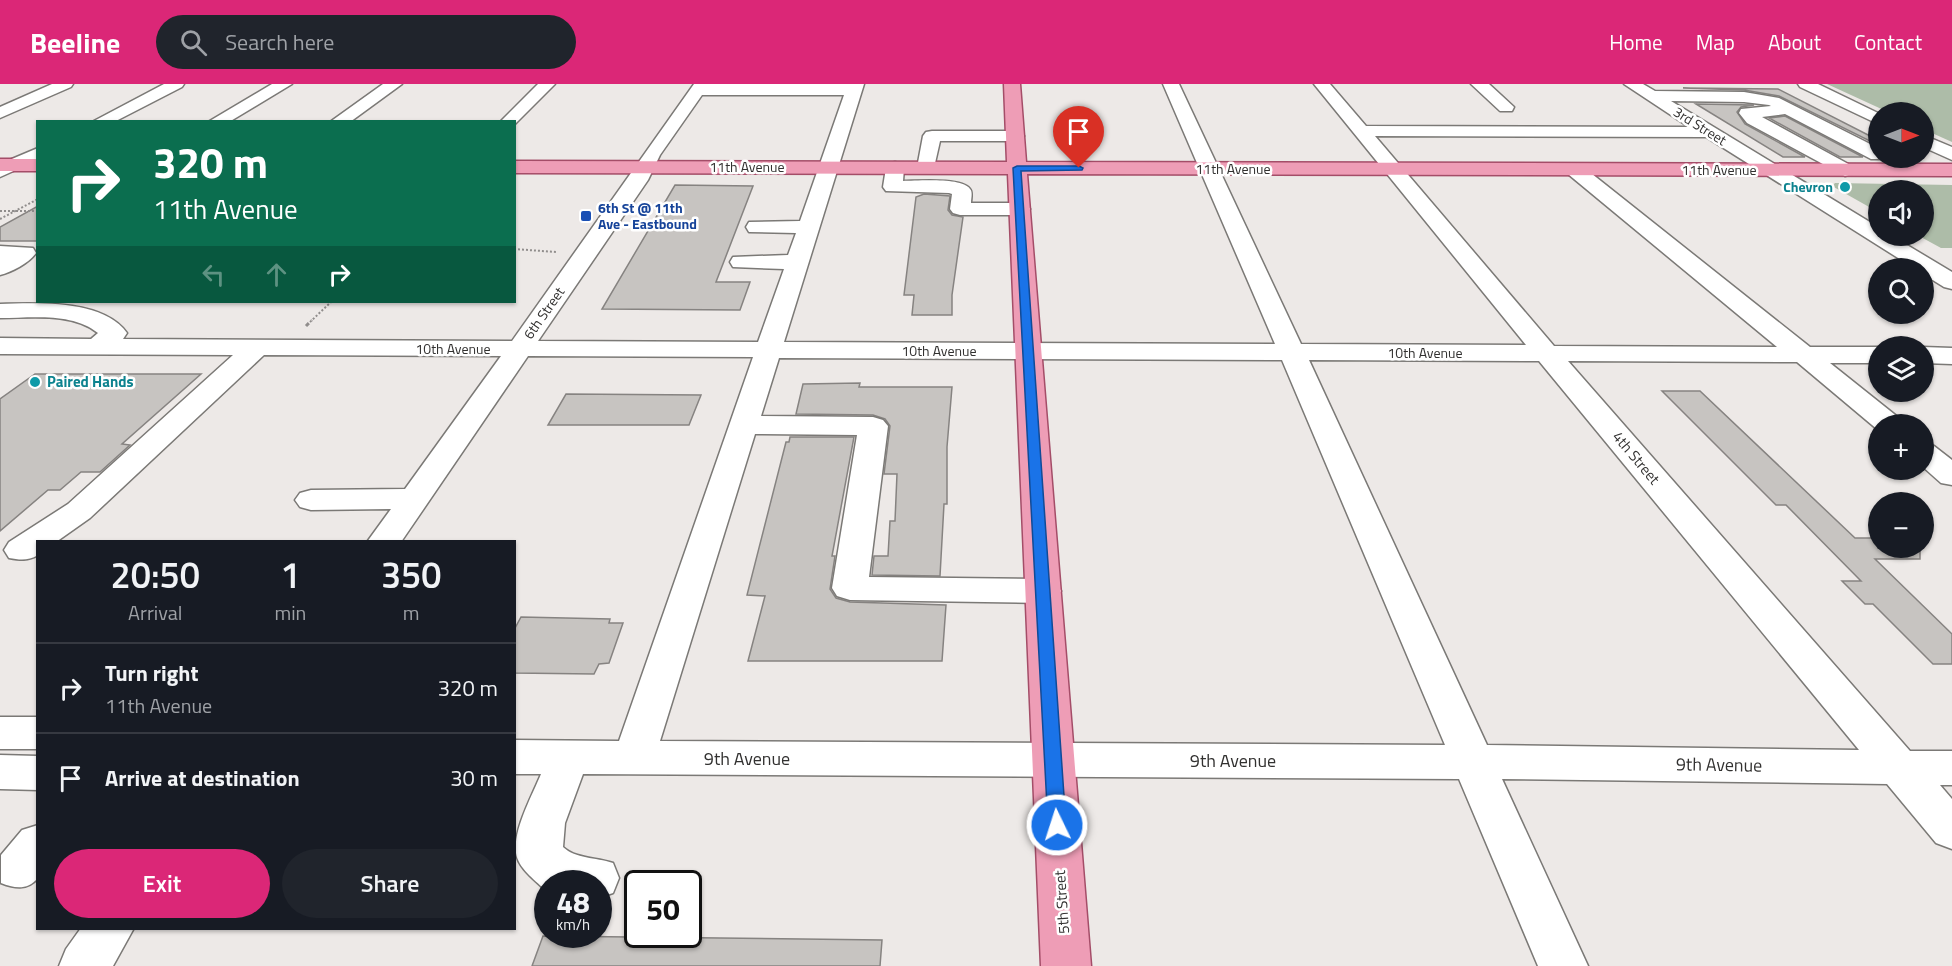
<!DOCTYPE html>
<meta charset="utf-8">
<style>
body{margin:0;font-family:"Titillium Web",sans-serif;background:#20242c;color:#f1f3f6;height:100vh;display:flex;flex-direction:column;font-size:22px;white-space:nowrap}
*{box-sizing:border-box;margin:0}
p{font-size:20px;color:#9ea1a6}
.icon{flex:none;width:33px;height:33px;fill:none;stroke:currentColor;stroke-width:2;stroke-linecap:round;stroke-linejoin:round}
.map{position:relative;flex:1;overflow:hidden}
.details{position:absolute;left:36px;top:456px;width:480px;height:390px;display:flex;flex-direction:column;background:#171b24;border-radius:0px;box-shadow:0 2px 4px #0004}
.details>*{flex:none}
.top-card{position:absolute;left:36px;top:36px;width:480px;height:183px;border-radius:0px;box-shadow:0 2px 4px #0004;background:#0b6e4f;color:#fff;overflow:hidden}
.needle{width:39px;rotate:90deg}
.buttons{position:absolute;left:1868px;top:18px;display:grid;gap:12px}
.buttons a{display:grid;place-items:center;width:66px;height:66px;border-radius:50%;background:#171b24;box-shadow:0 2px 4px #0004;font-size:30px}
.speed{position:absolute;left:534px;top:786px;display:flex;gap:12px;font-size:30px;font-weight:700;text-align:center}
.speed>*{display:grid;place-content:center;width:78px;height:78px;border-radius:50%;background:#171b24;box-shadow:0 2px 4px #0004;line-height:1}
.speed small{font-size:15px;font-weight:400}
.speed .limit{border:3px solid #111;border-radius:9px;background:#fff;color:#111}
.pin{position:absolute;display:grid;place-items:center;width:51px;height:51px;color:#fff;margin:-62px -26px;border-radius:50% 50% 50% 0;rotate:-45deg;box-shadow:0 0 6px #0007}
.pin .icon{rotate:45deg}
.me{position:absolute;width:66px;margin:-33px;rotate:356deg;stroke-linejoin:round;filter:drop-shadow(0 0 4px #0008)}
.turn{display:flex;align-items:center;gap:21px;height:126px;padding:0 18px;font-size:27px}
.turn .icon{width:78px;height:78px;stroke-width:2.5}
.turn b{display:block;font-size:42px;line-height:51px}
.lanes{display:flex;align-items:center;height:57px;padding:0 18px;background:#0003;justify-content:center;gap:30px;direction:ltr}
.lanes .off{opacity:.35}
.eta{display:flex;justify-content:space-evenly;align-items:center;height:102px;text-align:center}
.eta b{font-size:36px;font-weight:600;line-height:42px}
.action{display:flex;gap:12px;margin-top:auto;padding:12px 18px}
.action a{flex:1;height:69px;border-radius:36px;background:#db2777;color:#fff;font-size:24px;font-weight:600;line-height:69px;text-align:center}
.action a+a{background:#20242c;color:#f1f3f6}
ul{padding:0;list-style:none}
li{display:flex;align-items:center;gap:18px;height:90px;padding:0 18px;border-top:2px solid #363941}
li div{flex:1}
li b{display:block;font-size:22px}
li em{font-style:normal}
header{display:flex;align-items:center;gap:36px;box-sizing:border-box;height:84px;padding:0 30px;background:#db2777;color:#fff}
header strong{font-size:28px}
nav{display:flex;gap:33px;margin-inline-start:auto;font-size:21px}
.search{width:420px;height:54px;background:#20242c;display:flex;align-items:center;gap:15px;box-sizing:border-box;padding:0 21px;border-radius:33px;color:#9ea1a6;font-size:22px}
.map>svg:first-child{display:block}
</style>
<header>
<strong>Beeline</strong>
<div class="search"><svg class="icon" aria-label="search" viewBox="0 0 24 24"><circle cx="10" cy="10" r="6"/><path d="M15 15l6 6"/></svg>Search here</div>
<nav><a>Home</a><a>Map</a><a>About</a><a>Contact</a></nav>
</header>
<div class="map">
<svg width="1952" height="882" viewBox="0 0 1952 882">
<rect width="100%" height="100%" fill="#ede9e7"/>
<path fill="#adbca8" d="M1827,0H1952V58L1923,45V28H1888Z
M1835,99L1952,101V164H1941L1919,152H1923V106H1878V128L1832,102Z"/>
<path fill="#c7c4c1" stroke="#868381" stroke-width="1.5" d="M1683,4L1778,5L1878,56V61L1779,12L1744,6Z
M1696,20L1754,21L1741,23L1737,28L1745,40L1805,73H1783Z
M1785,32L1863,73H1840L1769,34Z
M675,101L753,102L716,198H750L740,226L602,225Z
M924,110L950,112L948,126L952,131L963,133L952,211V231H912L914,211H904L916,113Z
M38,122V157H0V143Z
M35,290H201L122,360L130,361L100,388H81L60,406H48L0,447V315Z
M860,299L859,303H952L947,363V420H944L940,492L872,491L874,472H888L890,437H895L897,390H884L890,342L885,335L873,331L796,330L803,300Z
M1662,307H1700L1855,454H1878V464H1920V475H1875L1952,550V580H1933L1873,520H1865L1842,497H1861L1786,421H1776Z
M566,310L701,311L689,341H548Z
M790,353H854L832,472H835L830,505L836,514L850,518L946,521L942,577H748L765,512L747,511L786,358H789Z
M521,533L610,535L609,539H623L609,579L599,580L594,590L514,589V546Z
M543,852L882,856L880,882H532Z"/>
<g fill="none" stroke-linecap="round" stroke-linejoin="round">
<defs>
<path id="minor" d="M52,0H73L71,3L0,34V23Z
M164,0H184L182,3L114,38H92Z
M272,0H292L229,38H208Z
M383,0H402L350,38H330Z
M538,0H555L514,41V38H500Z
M694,0H864L784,258L1275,260L1163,0H1179L1301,260L1526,261L1314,0H1330L1366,42L1689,43L1624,0H1643L1655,7L1744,8L1779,14L1878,64V74L1885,75H1871L1785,30L1762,33L1852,82L1855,86L1852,90L1845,92L1747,39L1739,29L1741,25L1771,22L1769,21L1744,18L1671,17L1878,143V152H1892L1952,188V205L1944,203L1923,190V184H1914L1706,53L1375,52L1554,262L1777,263L1568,90L1565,86L1568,82H1582L1810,263H1878V279H1830L1899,334L1904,340H1878V346L1797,278L1568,277L1910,667H1952V701H1940L1952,715V765L1936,759L1887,700L1502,695L1588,882H1538L1459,695L583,690L565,739L563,763C576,775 595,773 613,779L619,794L613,809L598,814V800H548V807L544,805C535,796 518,784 516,769C513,746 532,712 541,690H514V656L619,657L753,273L528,272L401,458H367L391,425L311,426L300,423L295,416L300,409L311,406L405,405L501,272L264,271L90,434L56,458H38V471C28,477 20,476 9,474L4,466L9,458L68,420L233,271L0,270V254L91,255L98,249C72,228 31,234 0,234V220C37,219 103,215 127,249L123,255L512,257ZM702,11H844L800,137L749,138L746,143L749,148L796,149L788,171L733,173L730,178L733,183L784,185L758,258L538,257L648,96L660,71ZM779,274L1282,276L1445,661L660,657L755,350L857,351L832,504L837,512L850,516L1043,519L1056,515L1061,507L1056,499L1043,495L869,493L888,342L883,336L873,333L761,332ZM1309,276L1539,277L1859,666L1487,661Z
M1471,0H1489L1514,23L1512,27H1500Z
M1798,0H1818L1878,29V40L1800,3Z
M932,47H1015L1021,48L1024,52L1021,56L1015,57H940L933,88H919L917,84L923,52L926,48Z
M1923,51L1952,63V76L1923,63Z
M38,64V76L0,93V80Z
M895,78L902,80L904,84L903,97C917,97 962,93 970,105C973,108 971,114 971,119H1020L1027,121L1030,125L1027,129L1020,131H960L953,129L950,125L952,110L949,109L886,107L883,103L886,84L888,80Z
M0,162L33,164L36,169C29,179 12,188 0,191Z
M1923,263L1952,264V280L1923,279Z
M1923,359L1934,362L1952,376V401L1941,399L1923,383Z
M0,633H38V665H0Z
M0,671L38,672V706L0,705Z
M38,741V794C27,807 14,804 1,799V771L22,746Z
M81,844H134L113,882H59L66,865Z"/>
<path id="major" d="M1004,0H1020L1026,78L1952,80V92L1027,90L1091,882H1041L1008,90L514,89V77L1007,78Z
M0,75H38V87H0Z"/>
</defs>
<use href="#minor" stroke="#7b7976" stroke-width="3"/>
<use href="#major" stroke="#a44d68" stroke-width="3"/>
<path stroke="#908d8c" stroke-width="2" stroke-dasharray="2 2" stroke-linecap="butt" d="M0,127H38
M0,135L38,115
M514,165L556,168
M310,238L331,218"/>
<path stroke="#908d8c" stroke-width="3" stroke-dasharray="4 4" stroke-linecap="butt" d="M306,242L312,236"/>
<use href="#minor" fill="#fff" fill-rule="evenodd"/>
<use href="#major" fill="#ee9db6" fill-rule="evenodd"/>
</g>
<path fill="#1a73e8" stroke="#114b97" stroke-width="1.5" d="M1079,82L1083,84L1082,86L1021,87L1066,741L1063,746L1057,748L1050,746L1048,741L1013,84L1017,82Z"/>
<g fill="#0f9aa8" stroke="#fff" stroke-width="2">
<circle cx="1845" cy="103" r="6"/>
<circle cx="35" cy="298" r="6"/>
</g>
<rect fill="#1a4fb4" stroke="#fff" stroke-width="2" x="580" y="126" width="12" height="12" rx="3"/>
<g text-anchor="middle" stroke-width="5" stroke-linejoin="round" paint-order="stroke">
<g font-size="14" fill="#323130" stroke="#fff">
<text transform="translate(1700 42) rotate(32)" y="5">3rd Street</text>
<text x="747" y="88">11th Avenue</text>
<text x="1233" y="90">11th Avenue</text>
<text x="1719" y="91">11th Avenue</text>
<text transform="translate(544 229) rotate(-55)" y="5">6th Street</text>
<text x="453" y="270">10th Avenue</text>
<text x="939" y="272">10th Avenue</text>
<text x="1425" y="274">10th Avenue</text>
</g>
<g font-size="14" font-weight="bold" fill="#0d838f" stroke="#fff" text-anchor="end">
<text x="1833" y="108">Chevron</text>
</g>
<g font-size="14" font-weight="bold" fill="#164399" stroke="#fff" text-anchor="start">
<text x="598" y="129">6th St @ 11th<tspan x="598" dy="16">Ave - Eastbound</tspan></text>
</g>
<g font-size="15" font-weight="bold" fill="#0d838f" stroke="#fff" text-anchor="start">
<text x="47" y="303">Paired Hands</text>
</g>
<g font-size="15" fill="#323130" stroke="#fff">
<text transform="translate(1636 374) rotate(50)" y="5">4th Street</text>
<text transform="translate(1062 818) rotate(-94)" y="5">5th Street</text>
</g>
<g font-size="18" fill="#323130" stroke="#fff">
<text x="747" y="681">9th Avenue</text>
<text x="1233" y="683">9th Avenue</text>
<text transform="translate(1719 681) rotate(1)" y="6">9th Avenue</text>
</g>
</g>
</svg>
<div class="buttons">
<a><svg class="needle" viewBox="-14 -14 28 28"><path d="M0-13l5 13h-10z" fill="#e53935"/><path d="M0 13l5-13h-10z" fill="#9ea1a6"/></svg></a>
<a><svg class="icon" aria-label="sound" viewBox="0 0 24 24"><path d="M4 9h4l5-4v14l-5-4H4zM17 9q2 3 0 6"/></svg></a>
<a><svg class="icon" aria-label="search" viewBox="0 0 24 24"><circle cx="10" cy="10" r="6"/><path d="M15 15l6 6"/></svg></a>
<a><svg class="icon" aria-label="layers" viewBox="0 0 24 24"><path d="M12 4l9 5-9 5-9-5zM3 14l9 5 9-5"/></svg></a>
<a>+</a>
<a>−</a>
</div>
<div class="speed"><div>48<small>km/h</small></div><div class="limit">50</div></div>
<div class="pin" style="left:1079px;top:84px;background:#d93025"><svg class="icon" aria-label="arrive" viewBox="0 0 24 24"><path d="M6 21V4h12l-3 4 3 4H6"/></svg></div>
<svg class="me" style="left:1057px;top:741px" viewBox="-20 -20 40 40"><circle r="17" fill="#1a73e8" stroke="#fff" stroke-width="3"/><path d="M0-11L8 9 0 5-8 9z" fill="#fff"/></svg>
<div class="top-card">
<div class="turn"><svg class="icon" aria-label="right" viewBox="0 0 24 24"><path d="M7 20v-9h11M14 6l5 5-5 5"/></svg><div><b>320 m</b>11th Avenue</div></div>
<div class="lanes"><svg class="icon off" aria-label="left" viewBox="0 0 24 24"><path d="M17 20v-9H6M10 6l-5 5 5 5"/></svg><svg class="icon off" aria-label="ahead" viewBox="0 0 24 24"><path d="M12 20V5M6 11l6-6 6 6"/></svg><svg class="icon" aria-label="right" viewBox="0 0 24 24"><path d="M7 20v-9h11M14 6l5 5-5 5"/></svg></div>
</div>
<section class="details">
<div class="eta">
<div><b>20:50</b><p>Arrival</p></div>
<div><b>1</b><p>min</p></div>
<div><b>350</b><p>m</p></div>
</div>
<ul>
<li><svg class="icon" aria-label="right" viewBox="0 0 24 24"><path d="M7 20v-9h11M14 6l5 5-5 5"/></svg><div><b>Turn right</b><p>11th Avenue</p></div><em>320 m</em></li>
<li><svg class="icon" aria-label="arrive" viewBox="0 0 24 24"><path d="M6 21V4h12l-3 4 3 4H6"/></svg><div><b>Arrive at destination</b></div><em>30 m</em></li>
</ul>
<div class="action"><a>Exit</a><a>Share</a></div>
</section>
</div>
